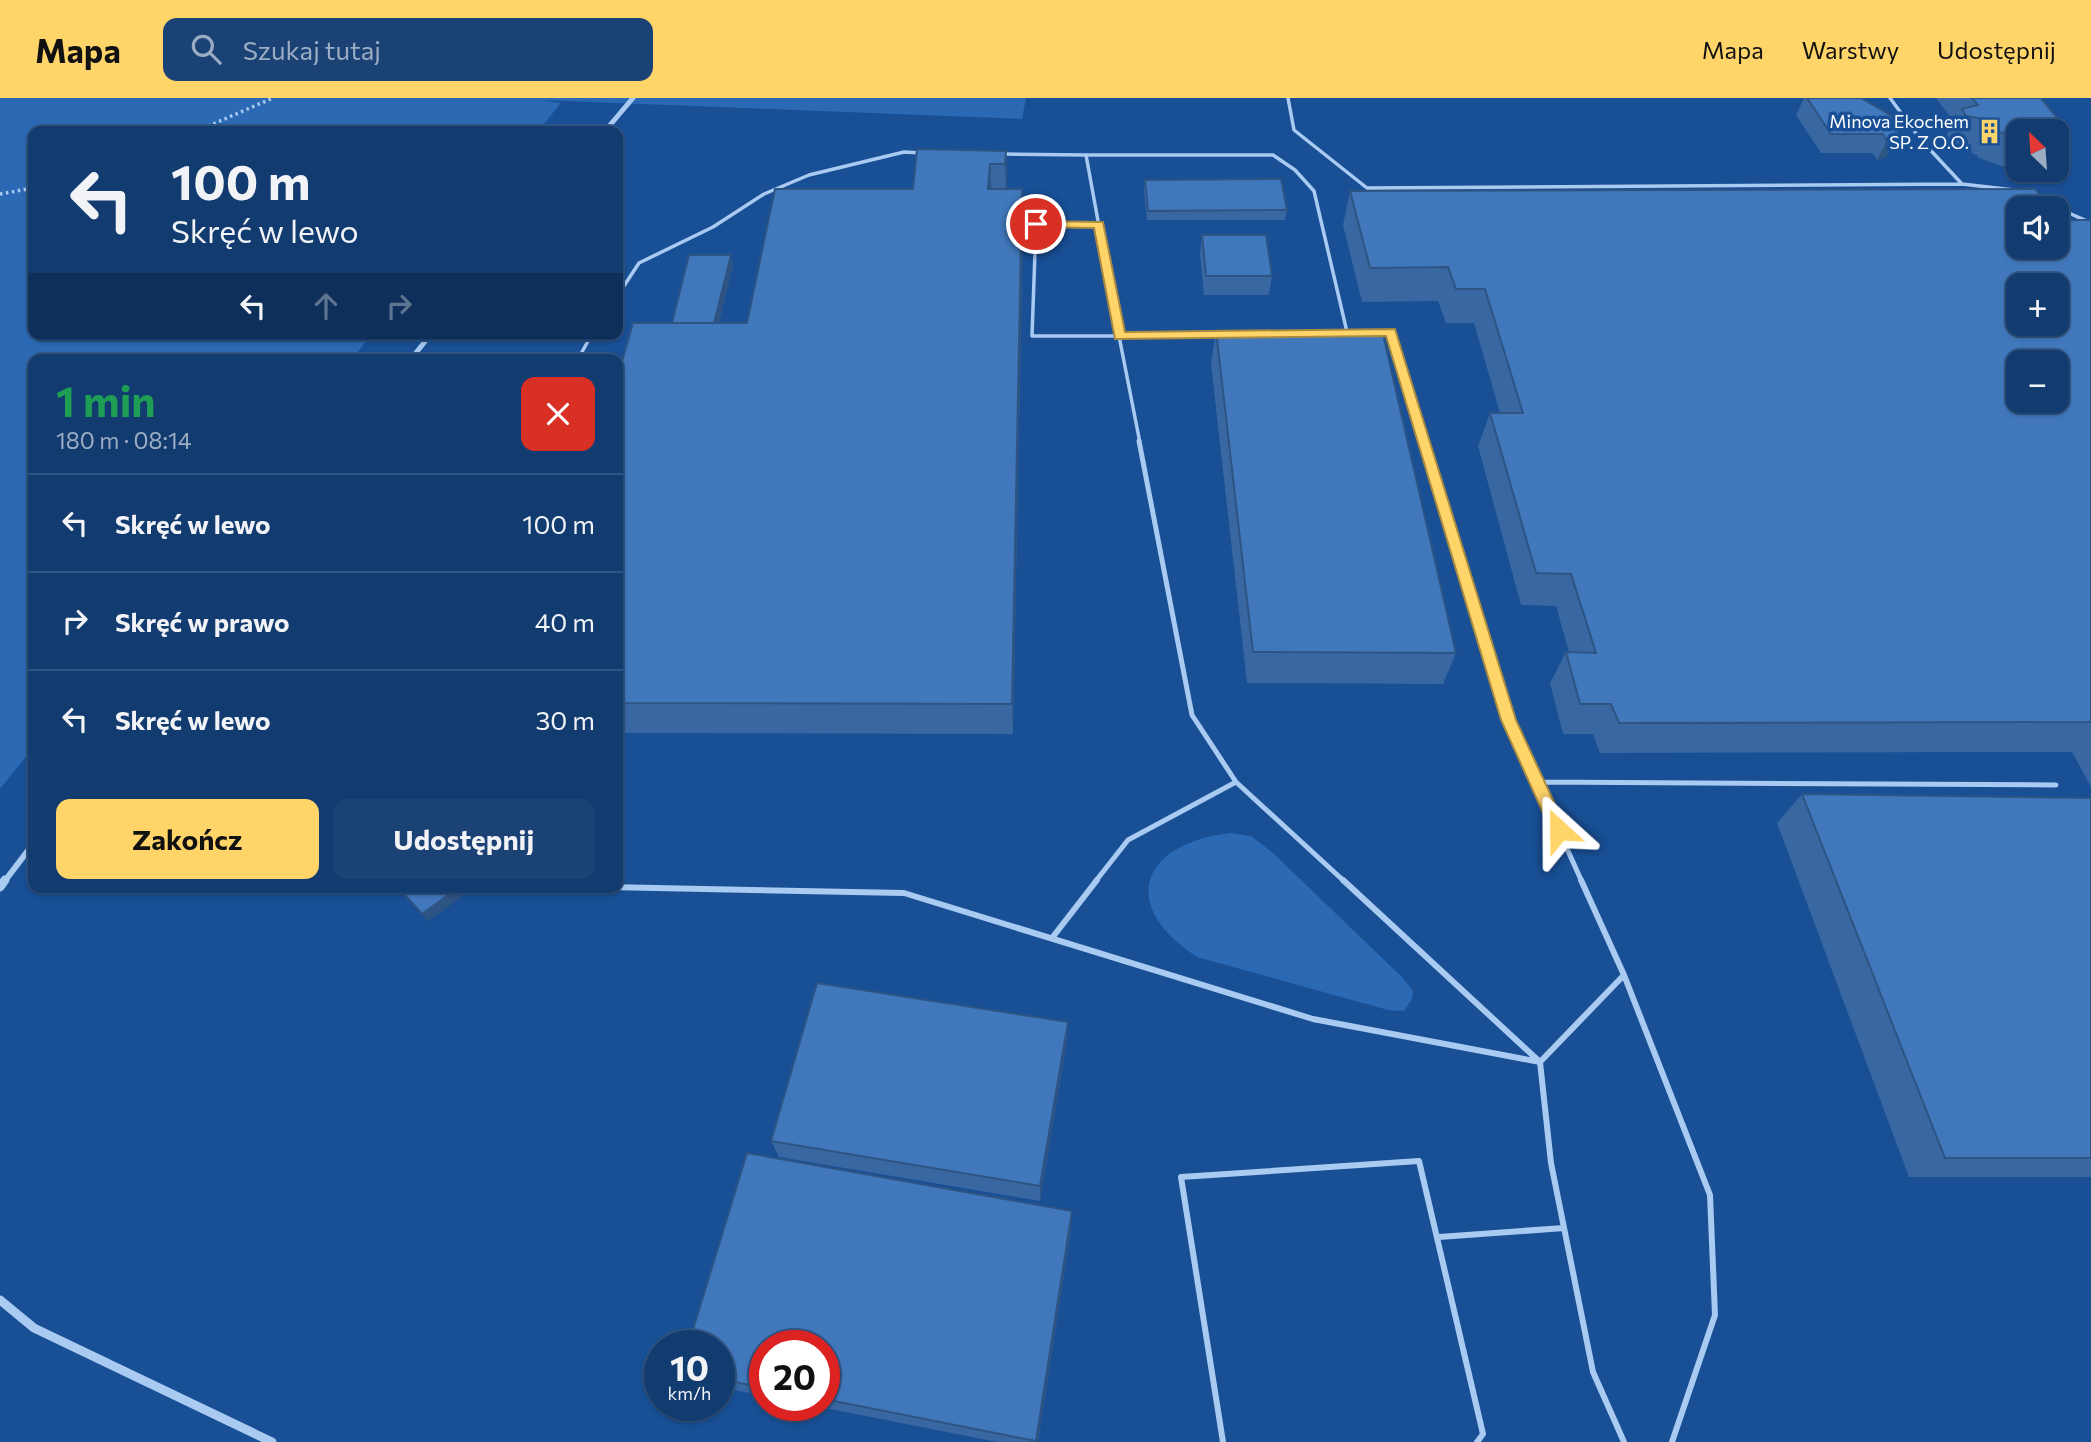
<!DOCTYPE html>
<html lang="pl">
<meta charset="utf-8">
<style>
body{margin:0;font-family:Commissioner,sans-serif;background:#1b4275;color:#f1f3f6;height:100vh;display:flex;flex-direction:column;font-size:26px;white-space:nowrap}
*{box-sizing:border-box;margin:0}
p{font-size:23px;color:#9cadc3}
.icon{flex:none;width:38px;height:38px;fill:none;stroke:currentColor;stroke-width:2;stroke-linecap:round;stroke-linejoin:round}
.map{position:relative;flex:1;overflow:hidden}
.drawer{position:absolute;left:28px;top:256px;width:595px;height:539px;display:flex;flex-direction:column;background:#123b70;border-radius:14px;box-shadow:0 2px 5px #0004,0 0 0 2px #315583}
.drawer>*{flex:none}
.guide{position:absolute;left:28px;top:28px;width:595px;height:214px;border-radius:14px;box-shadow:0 2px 5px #0004,0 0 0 2px #315583;background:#123b70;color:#f1f3f6;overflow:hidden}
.needle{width:46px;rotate:335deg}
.controls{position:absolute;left:2006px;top:21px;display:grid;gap:14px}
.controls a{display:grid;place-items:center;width:63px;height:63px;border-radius:14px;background:#123b70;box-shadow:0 2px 5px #0004,0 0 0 2px #315583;font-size:35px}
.speed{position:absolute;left:644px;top:1232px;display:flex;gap:14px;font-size:35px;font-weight:700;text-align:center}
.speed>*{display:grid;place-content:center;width:91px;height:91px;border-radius:50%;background:#123b70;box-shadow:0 2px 5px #0004,0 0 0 2px #315583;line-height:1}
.speed small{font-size:18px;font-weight:400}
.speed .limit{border:10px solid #d22;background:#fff;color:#111}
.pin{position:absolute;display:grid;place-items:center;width:60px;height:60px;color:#fff;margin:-30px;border:4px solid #fff;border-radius:50%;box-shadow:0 2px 7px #0007}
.me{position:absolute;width:77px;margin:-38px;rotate:336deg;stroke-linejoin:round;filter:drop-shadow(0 0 5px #0008)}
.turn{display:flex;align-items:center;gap:24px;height:147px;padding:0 28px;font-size:32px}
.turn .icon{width:91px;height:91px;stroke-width:2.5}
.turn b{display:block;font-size:49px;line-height:60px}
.lanes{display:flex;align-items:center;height:66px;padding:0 28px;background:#0003;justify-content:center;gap:35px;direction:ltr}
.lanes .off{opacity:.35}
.round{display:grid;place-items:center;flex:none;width:74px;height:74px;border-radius:14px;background:#1b4275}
.headline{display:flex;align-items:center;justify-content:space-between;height:119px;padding:0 28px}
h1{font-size:42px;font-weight:700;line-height:52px;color:#1e9e55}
.primary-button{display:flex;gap:14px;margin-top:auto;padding:14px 28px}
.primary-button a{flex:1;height:80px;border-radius:14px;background:#ffd469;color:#111;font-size:28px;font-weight:700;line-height:80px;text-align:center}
.primary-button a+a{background:#1b4275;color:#f1f3f6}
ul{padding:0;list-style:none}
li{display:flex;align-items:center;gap:21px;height:98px;padding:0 28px;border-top:2px solid #315583}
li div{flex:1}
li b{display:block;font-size:26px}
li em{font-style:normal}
header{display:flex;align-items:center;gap:42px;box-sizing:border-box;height:98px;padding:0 35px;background:#ffd469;color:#111}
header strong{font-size:33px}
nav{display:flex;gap:38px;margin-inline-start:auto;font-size:24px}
.search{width:490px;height:63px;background:#1b4275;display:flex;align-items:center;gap:18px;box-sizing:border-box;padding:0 24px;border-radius:14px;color:#9cadc3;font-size:26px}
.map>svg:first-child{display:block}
</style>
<header>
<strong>Mapa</strong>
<div class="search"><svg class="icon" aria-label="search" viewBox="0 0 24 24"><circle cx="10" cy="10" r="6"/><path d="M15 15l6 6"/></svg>Szukaj tutaj</div>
<nav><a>Mapa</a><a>Warstwy</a><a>Udostępnij</a></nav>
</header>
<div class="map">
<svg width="2091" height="1344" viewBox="0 0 2091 1344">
<rect width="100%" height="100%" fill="#184f95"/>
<path fill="#2b69b4" d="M0,0H1026L1022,21L539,2L561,5L538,33H33V236H372L352,261H33V650L0,691Z
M1231,735L1251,738L1273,755L1403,880L1413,893L1412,901L1404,913L1388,912L1197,859C1117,807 1141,745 1231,735Z"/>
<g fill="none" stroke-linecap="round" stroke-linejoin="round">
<path stroke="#a9caf1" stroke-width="3.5" stroke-dasharray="2.5 3.5" stroke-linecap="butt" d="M197,33L273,0
M0,96L33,90"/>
<path stroke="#a9caf1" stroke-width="3.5" d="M1288,0L1294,32L1367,90L1962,86
M1890,0L1921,42L1962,86L2014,92
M1002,56L1086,57
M2042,103L2091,125
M1099,127L1036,126L1032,238H1119L1140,345
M618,197L639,165L713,129L764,96L809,77L904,54L922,55
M1378,234H1391L1425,345
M1222,236L1119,238L1086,57H1273L1295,72L1314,93L1347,234
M578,261L592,236"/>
<path stroke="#a9caf1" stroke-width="5" d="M1139,343L1192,617L1236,684L1345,784
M1424,343L1509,622L1582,784
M1537,684L2056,687
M1095,784L1128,742L1236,684"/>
<path stroke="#a9caf1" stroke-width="6" d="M1343,782L1540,964L1551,1065L1593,1274L1624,1344
M1581,782L1624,877L1710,1097L1715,1217L1672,1344
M607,789L904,795L1313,921L1540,964
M1052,840L1097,782
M1540,964L1624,877
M1439,1139L1564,1130
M1223,1344L1181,1079L1419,1063L1483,1336L1477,1344"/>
<path stroke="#a9caf1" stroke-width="5" d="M605,33L633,0
M411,261L431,236"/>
<path stroke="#a9caf1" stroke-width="6" d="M4,784L33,746"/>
<path stroke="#a9caf1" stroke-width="9" d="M0,789L5,782
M0,1202L34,1230L272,1344"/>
</g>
<path fill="#3867a2" d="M1804,0H1861L1897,40L1886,59L1877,62L1872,55H1821L1796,17Z
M1936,0H2041L2067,32L2056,47V33H2018V68H2001L1977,59L1978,57L1973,56L1968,48L1950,44L1946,38L1954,24Z
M1006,53L1007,91H1022L1023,125L1013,636L618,635V278L672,225L733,167L719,225H747L913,91Z
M1145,82L1287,112L1285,122H1147L1144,92Z
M1350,93L2061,122H2091V689L2072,654L1600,655L1593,636H1563L1550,585L1566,554H1569L1556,508L1521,507L1478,348L1490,315H1500L1474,225H1446L1438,203L1362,204L1343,127Z
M1202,137L1272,178L1269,197H1204L1200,156Z
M1216,232L1456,555L1443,586L1247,585L1211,266Z
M1802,696L2091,700V1079H1909L1777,725Z
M1067,942L1040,1103L779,1059L771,1043Z
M1071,1131L1038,1344H997L810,1307H824V1248H765V1298L719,1289V1248Z"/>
<path fill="#2e5484" d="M1897,40L1886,59L1877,62L1887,43Z
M1006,53L1007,86L1006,100L1005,66Z
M990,66L992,100L988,91Z
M1022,91L1023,125L1013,636L1012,606Z
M731,157L733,167L715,241L712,231Z
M456,791L462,799L428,823L422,816Z
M1068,924L1067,942L1040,1103V1088Z
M1072,1113L1071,1131L1038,1344H1036Z"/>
<path fill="#4178bc" stroke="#2e5484" stroke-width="2" fill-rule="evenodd" d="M1807,0H1861L1892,18L1899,29L1897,40L1887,43L1883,36H1831Z
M1972,0H2041L2067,32L2055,33H2018V41L1994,32L1997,31L1990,29L1985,21L1966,18L1962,11L1978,7Z
M917,51L1006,53L1005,66H990L988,91H1022L1012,606L618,605V278L633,225H747L775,91H913Z
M1281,81L1287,112L1148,113L1145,82Z
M2035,91L2051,110H2018V149H2056V117L2061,122H2091V624L1619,625L1611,606H1580L1566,554L1596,555L1571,476L1536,475L1490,315H1523L1485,191H1456L1448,169L1370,170L1350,93ZM2018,187H2056V226H2018ZM2018,264H2056V303H2018Z
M1202,137H1266L1272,178H1206Z
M689,157H731L714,225H672Z
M1216,232H1382L1456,555L1253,554Z
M1802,696L2091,700V1060H1945Z
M398,789H454L456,791L422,816Z
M817,885L1068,924L1040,1088L771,1043Z
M747,1055L1072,1113L1036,1343L824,1301V1248H765V1290L719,1281V1248H688Z"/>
<path fill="#ffd469" stroke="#a68a44" stroke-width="2" d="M1036,123L1103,124L1125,234L1395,231L1516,622L1567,732L1565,737H1553L1501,622L1386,238L1115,241L1094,130L1032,129V124Z"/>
<defs>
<symbol id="building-bare" viewBox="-9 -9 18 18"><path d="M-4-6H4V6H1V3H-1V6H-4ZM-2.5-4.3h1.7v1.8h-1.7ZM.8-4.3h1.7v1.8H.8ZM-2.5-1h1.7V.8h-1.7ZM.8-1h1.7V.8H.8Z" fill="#ffd469" stroke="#184f95" stroke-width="2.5" paint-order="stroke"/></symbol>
</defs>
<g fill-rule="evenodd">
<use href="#building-bare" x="1972" y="16" width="35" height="35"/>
</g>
<g text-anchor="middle" stroke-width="7" stroke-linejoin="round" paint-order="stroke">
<g font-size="18" fill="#fff" stroke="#184f95" text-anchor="end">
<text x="1969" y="30">Minova Ekochem<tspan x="1969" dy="21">SP. Z O.O.</tspan></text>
</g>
</g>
</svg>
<div class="controls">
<a><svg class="needle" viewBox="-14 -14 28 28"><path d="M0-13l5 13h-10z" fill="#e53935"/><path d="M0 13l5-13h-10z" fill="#9cadc3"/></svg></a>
<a><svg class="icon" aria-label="sound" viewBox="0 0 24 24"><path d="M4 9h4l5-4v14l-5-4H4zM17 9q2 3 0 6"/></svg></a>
<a>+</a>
<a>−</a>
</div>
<div class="speed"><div>10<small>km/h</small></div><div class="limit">20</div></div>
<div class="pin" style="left:1036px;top:126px;background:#d93025"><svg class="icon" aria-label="arrive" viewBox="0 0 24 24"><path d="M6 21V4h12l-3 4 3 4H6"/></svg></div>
<svg class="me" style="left:1559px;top:732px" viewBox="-20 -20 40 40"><path d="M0-17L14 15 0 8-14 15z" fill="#ffd469" stroke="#fff" stroke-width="4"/></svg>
<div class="guide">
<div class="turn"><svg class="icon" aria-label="left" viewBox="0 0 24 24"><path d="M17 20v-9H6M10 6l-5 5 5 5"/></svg><div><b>100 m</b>Skręć w lewo</div></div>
<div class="lanes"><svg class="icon" aria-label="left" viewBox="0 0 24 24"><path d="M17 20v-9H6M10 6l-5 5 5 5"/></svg><svg class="icon off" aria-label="ahead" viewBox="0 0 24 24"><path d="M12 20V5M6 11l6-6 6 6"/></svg><svg class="icon off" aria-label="right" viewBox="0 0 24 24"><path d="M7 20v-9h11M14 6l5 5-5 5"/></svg></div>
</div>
<section class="drawer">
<div class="headline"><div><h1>1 min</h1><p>180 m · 08:14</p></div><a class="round" style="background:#d93025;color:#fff"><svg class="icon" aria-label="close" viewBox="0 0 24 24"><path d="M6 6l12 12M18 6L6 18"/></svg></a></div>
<ul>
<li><svg class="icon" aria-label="left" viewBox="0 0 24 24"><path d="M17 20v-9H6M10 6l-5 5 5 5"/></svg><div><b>Skręć w lewo</b></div><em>100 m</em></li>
<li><svg class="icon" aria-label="right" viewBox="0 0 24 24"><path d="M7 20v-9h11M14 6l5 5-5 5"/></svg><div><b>Skręć w prawo</b></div><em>40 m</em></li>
<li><svg class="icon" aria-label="left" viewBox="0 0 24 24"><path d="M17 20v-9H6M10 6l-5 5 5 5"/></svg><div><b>Skręć w lewo</b></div><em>30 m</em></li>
</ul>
<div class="primary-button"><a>Zakończ</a><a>Udostępnij</a></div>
</section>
</div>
